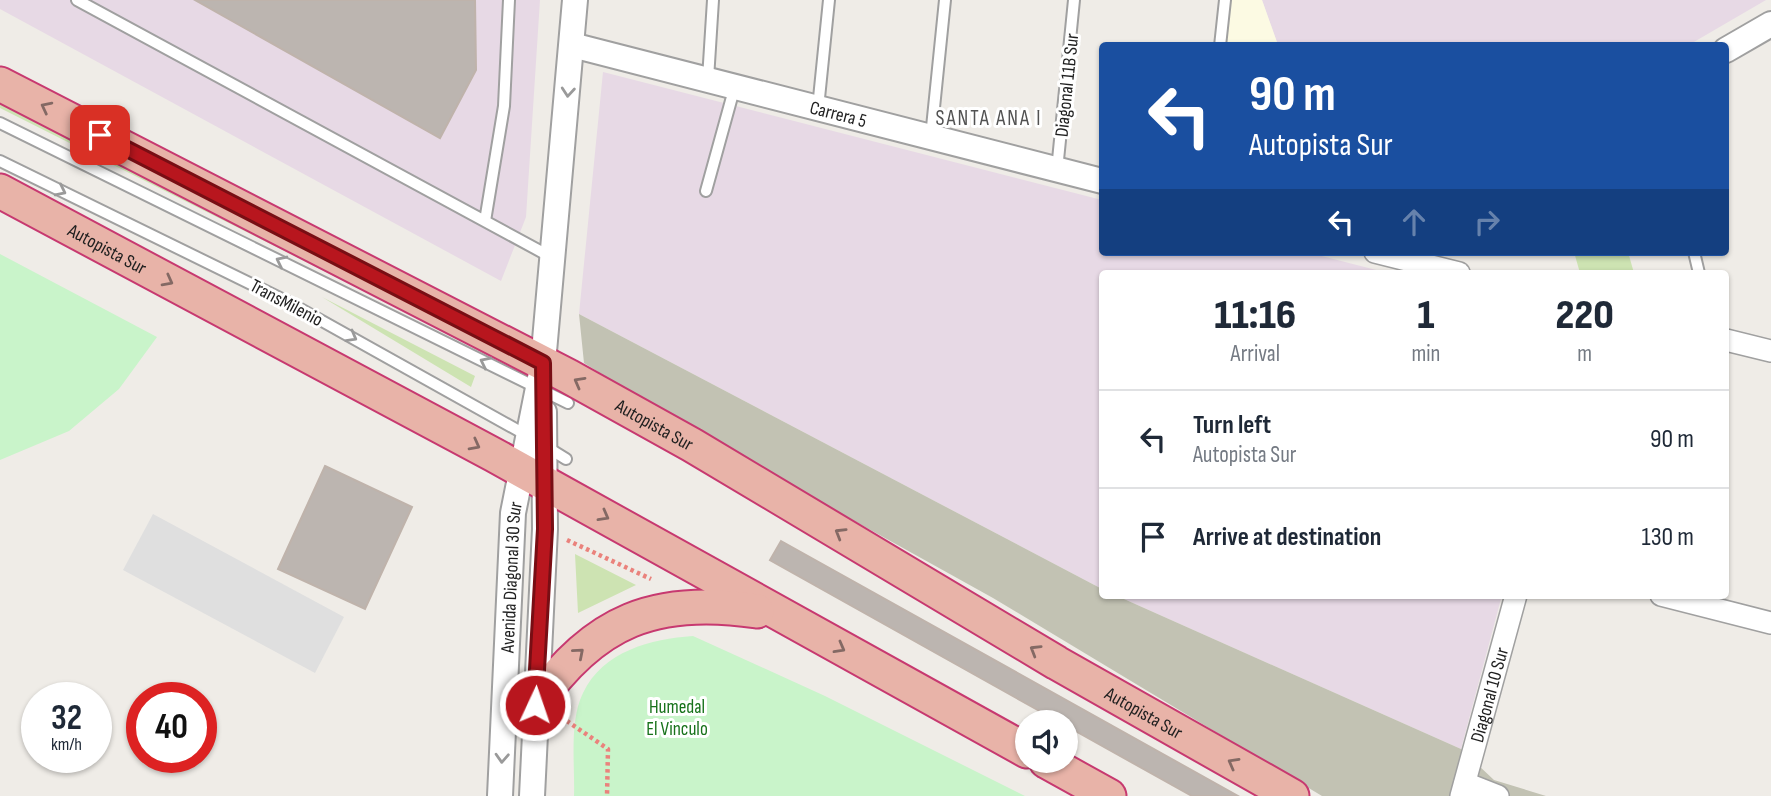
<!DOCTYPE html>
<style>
body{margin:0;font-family:"Sofia Sans Condensed",sans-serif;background:#f6f6f7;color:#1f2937;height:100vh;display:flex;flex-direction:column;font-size:26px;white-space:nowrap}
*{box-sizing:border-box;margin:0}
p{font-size:23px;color:#747a83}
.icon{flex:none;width:38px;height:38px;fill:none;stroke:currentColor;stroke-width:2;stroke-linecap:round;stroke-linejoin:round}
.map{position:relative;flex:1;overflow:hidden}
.side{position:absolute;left:1099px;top:270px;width:630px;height:329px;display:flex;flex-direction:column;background:#fff;border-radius:7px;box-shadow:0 2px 5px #0004}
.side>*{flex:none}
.banner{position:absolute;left:1099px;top:42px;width:630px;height:214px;border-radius:7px;box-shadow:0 2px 5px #0004;background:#1a4fa0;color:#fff;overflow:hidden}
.fabs{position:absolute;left:1015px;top:710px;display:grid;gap:14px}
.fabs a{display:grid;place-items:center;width:63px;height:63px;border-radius:50%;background:#fff;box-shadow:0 2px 5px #0004;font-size:35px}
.speed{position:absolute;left:21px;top:682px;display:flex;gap:14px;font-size:35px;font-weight:700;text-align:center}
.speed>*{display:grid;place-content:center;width:91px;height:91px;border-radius:50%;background:#fff;box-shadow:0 2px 5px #0004;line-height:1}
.speed small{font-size:18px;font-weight:400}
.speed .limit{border:10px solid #d22;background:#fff;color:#111}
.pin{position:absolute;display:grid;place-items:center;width:60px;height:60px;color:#fff;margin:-30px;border-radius:14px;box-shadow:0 4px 10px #0006}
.me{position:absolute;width:77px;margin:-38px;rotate:3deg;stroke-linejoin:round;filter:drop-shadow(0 0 5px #0008)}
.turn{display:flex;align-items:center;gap:24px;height:147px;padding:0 35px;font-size:32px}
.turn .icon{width:91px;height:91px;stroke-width:2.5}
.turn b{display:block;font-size:49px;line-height:60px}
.lanes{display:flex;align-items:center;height:66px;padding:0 35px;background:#0003;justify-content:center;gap:35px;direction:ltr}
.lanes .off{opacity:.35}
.eta{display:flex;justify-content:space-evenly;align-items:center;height:119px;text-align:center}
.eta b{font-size:42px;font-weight:800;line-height:49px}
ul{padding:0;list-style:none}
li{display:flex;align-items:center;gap:21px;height:98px;padding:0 35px;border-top:2px solid #e0e1e3}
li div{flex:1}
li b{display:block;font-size:26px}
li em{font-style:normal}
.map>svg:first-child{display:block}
</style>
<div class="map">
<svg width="1771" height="796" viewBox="0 0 1771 796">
<rect width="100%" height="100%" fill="#efece7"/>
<path fill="#e7d9e5" d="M0,0H540L526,217L501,281L0,9Z
M1262,0H1766L1687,46L1278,45Z
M603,72L1102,200V252H1306L1388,273H1102V589L579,314Z
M1115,595H1502L1461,749Z"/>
<path fill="#fcfae3" d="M1226,0H1262L1278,45L1220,46Z"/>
<path fill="#c2c2b3" d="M579,314L1102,589V595H1115L1461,749L1494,780L1546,796H1322L993,598L696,433L584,363Z"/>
<path fill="#cde3b2" d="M0,99L469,336V344L0,108Z
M1574,252H1628L1634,273H1580Z
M322,297L475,376L471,387Z
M575,554L636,585L578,613Z"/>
<path fill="#c9f4ca" d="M0,254L157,337L119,389L69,431L0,460Z
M693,636L825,696L1025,796H574C575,765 569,721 583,693C603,651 651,639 693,636Z"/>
<path fill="#dfdfdf" d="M153,514L344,617L315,673L123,570Z"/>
<path fill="#bcb5b0" stroke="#bfb3ab" stroke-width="2" d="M195,0H475L476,70L440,138Z
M325,466L412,507L365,609L278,569Z
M781,541L1238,796H1192L1061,723L770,560Z"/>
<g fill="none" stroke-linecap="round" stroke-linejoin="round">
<defs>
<path id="service" d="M77,0L551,257
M1220,46L1225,0
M708,79L713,0
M818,108L829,0
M0,123L568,403
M931,137L945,0
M0,161L288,302L528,436
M1057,170L1074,0
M706,191L735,86
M485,221L504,106L509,0
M1694,252L1699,273
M545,446L566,459"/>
<g id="minor">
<path d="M1375,252L1459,273"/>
<path d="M1726,340L1771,351"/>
<path d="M1661,595L1771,623"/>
<path d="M1465,783L1498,796"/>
<path id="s1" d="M1461,796L1516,595"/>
</g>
<g id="tertiary">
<path id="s2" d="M572,45L1102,181"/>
<path d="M1726,50L1771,24"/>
<path id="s3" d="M500,796L513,513L543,363L575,0"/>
<path d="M532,796L545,529L544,412"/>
</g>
<g id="trunk">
<path id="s4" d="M0,84L568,376L692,445L1057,663L1292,796"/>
<path id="s5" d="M0,191L494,455L1027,751"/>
<path d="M535,705C594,620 656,596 757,611"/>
<path d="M1046,761L1109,796"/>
</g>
</defs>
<use href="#service" stroke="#a0a0a0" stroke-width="14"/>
<use href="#minor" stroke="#a0a0a0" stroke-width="24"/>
<use href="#tertiary" stroke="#a0a0a0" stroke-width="28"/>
<use href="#trunk" stroke="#c73970" stroke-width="37"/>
<path stroke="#ea827c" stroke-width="4.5" stroke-dasharray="3.5 3.5" stroke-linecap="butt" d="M567,540L651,579
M561,717L608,749L607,796"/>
<use href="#service" stroke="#fff" stroke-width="10"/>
<use href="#minor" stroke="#fff" stroke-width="21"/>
<use href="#tertiary" stroke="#fff" stroke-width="24"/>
<use href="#trunk" stroke="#e8b3a8" stroke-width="33"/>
</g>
<defs><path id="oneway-chevron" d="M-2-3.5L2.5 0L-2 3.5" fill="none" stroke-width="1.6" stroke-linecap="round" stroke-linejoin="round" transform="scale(1.75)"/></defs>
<g stroke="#9a9a9a">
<use href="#oneway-chevron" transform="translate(568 92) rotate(95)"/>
<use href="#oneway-chevron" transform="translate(61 191) rotate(26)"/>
<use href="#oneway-chevron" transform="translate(281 261) rotate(-154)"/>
<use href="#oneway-chevron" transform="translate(352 337) rotate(29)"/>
<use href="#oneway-chevron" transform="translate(485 362) rotate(-154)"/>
<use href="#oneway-chevron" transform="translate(502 758) rotate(93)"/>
</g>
<g stroke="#846964">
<use href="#oneway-chevron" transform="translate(46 107) rotate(-153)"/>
<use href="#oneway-chevron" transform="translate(168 281) rotate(28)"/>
<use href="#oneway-chevron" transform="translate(579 382) rotate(-151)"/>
<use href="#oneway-chevron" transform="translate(475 445) rotate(28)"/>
<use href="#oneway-chevron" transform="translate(604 516) rotate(29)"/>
<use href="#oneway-chevron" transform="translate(840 533) rotate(-149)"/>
<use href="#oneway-chevron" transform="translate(840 648) rotate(29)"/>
<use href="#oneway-chevron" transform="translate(1035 650) rotate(-149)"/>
<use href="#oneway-chevron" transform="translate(579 653) rotate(-41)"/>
<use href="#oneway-chevron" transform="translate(1233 763) rotate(-151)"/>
</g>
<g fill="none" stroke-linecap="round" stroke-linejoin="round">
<defs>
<path id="route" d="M100,135L543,363L545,529L535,705"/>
</defs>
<use href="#route" stroke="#780e14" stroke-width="18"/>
<use href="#route" stroke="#b8161e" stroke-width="12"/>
</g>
<g text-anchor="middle" stroke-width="6" stroke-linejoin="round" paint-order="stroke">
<g font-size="19" fill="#1f1f1f" stroke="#fff">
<text transform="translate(1066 85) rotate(-84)" y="7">Diagonal 11B Sur</text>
<text dy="7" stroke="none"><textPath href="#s2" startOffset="275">Carrera 5</textPath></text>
<text dy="7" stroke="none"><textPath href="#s5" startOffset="122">Autopista Sur</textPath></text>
<text transform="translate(287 302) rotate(28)" y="7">TransMilenio</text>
<text dy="7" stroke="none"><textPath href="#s4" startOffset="738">Autopista Sur</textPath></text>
<text dy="7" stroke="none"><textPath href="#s3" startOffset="219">Avenida Diagonal 30 Sur</textPath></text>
<text dy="7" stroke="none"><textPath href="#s1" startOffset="105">Diagonal 10 Sur</textPath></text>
<text dy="7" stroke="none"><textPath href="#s4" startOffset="1306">Autopista Sur</textPath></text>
</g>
<g font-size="19" fill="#18721b" stroke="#fff">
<text x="677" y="713">Humedal<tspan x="677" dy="22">El Vinculo</tspan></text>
</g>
<g font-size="21" letter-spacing="2" fill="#525252" stroke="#fff">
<text x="989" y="125">SANTA ANA I</text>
</g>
</g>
</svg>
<div class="fabs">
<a><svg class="icon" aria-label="sound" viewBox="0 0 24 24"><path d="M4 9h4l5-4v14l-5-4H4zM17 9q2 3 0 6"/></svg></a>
</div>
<div class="speed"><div>32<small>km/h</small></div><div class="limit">40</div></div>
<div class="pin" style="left:100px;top:135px;background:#d93025"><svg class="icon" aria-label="arrive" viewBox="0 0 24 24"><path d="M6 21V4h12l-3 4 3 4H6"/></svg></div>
<svg class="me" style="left:535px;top:705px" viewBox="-20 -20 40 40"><circle r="17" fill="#b8161e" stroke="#fff" stroke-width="3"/><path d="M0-11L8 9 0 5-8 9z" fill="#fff"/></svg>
<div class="banner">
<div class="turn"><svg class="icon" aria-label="left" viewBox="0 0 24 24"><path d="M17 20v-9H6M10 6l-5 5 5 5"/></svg><div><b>90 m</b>Autopista Sur</div></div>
<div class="lanes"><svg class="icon" aria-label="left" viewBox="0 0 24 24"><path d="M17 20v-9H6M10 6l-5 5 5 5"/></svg><svg class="icon off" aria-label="ahead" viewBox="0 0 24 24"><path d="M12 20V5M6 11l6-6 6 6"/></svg><svg class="icon off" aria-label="right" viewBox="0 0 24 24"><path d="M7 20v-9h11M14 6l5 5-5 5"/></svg></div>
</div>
<section class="side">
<div class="eta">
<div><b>11:16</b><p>Arrival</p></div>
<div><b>1</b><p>min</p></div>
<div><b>220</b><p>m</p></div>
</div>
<ul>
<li><svg class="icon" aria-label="left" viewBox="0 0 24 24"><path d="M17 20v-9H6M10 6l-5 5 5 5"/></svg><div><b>Turn left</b><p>Autopista Sur</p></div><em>90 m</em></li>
<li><svg class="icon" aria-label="arrive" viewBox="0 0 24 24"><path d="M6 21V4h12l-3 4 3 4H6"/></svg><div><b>Arrive at destination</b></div><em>130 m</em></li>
</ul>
</section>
</div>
